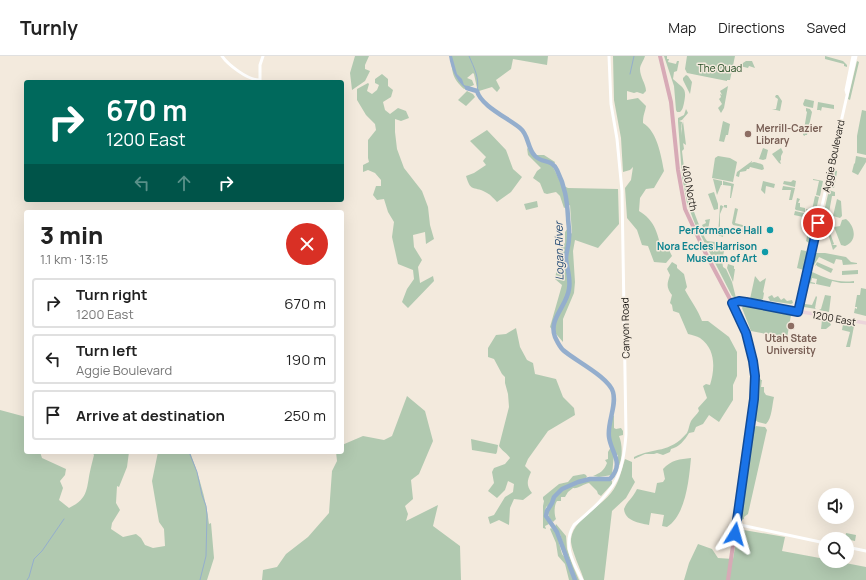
<!DOCTYPE html>
<meta charset="utf-8">
<style>
body{margin:0;font-family:Manrope,sans-serif;background:#f2f2f2;color:#222;height:100vh;display:flex;flex-direction:column;font-size:15px;white-space:nowrap}
*{box-sizing:border-box;margin:0}
p{font-size:13px;color:#767676}
.icon{flex:none;width:22px;height:22px;fill:none;stroke:currentColor;stroke-width:2;stroke-linecap:round;stroke-linejoin:round}
.map{position:relative;flex:1;overflow:hidden}
.sheet{position:absolute;left:24px;top:154px;width:320px;height:244px;display:flex;flex-direction:column;background:#fff;border-radius:4px;box-shadow:0 4px 16px #0002}
.sheet>*{flex:none}
.top-card{position:absolute;left:24px;top:24px;width:320px;height:122px;border-radius:4px;box-shadow:0 4px 16px #0002;background:#00695c;color:#fff;overflow:hidden}
.fabs{position:absolute;left:818px;top:432px;display:grid;gap:8px}
.fabs a{display:grid;place-items:center;width:36px;height:36px;border-radius:50%;background:#fff;box-shadow:0 4px 16px #0002;font-size:20px}
.pin{position:absolute;display:grid;place-items:center;width:34px;height:34px;color:#fff;margin:-17px;border:2px solid #fff;border-radius:50%;box-shadow:0 1px 4px #0007}
.me{position:absolute;width:44px;margin:-22px;rotate:8deg;stroke-linejoin:round;filter:drop-shadow(0 0 3px #0008)}
.turn{display:flex;align-items:center;gap:14px;height:84px;padding:0 16px;font-size:18px}
.turn .icon{width:52px;height:52px;stroke-width:2.5}
.turn b{display:block;font-size:28px;line-height:34px}
.lanes{display:flex;align-items:center;height:38px;padding:0 16px;background:#0003;justify-content:center;gap:20px;direction:ltr}
.lanes .off{opacity:.35}
.round{display:grid;place-items:center;flex:none;width:42px;height:42px;border-radius:21px;background:#f2f2f2}
.headline{display:flex;align-items:center;justify-content:space-between;height:68px;padding:0 16px}
h1{font-size:24px;font-weight:800;line-height:30px}
ul{padding:0;list-style:none}
li{display:flex;align-items:center;gap:12px;height:50px;margin:0 8px 6px;padding:0 8px;border:2px solid #e0e0e0;border-radius:4px}
li div{flex:1}
li b{display:block;font-size:15px}
li em{font-style:normal}
header{display:flex;align-items:center;gap:24px;box-sizing:border-box;height:56px;padding:0 20px;background:#fff;border-bottom:1px solid #e0e0e0}
header strong{font-size:19px}
nav{display:flex;gap:22px;margin-inline-start:auto;font-size:14px}
.map>svg:first-child{display:block}
</style>
<header>
<strong>Turnly</strong>
<nav><a>Map</a><a>Directions</a><a>Saved</a></nav>
</header>
<div class="map">
<svg width="866" height="524" viewBox="0 0 866 524">
<rect width="100%" height="100%" fill="#f3eadd"/>
<path fill="#b1c9b0" d="M355,0H369L365,9V13L370,15L365,25L352,34L350,17Z
M451,0H548L547,9L513,3L511,13L496,24L500,32L497,36L492,31L479,35L477,32L474,18L473,17L467,22L472,24L474,29L464,33C452,22 452,16 451,0Z
M613,0H645C644,4 640,9 640,13C640,21 646,28 646,35L643,38L637,36L634,37L627,35V44L638,42L646,50C645,57 643,58 643,67C657,75 661,99 664,115L654,132L646,133L640,142L639,155C654,164 657,175 661,192L669,194L672,200L666,207L654,206L648,190L642,189L637,174L627,162L625,132L631,124L633,111L630,114L623,116L621,82L614,44Z
M664,0H667V3H669L668,6L676,8L677,5H679L677,15L674,16L673,23C684,33 687,32 684,47C683,51 683,53 680,56H677L676,54L674,30Z
M687,0H735L730,24H727V25L687,17L685,13Z
M825,0L843,5L847,9V11L844,10V8L825,3Z
M746,5H752L755,12L749,10L748,12L740,10L738,14L740,9Z
M857,5L859,6L850,44L848,43L847,47Z
M382,18L388,23V30L393,34L391,41L383,46L385,54L390,58L398,52L406,55L409,62L401,65L395,63V76L397,93L404,112L422,135L428,151L430,169L434,183L426,188L425,176L413,179L414,191L422,204L418,211L420,227L433,220L434,225L408,252L402,246L407,233L414,223L413,214L398,208L392,181L394,166L388,156L384,143L377,144L373,139L376,130H381V124L375,117L368,114L363,116V109L369,106L368,102V84L376,74L375,68L366,59L357,44V33L368,27L369,28L367,35L372,38L377,34L379,29L375,27V23Z
M686,19L688,20L692,26L690,38L683,24V22Z
M728,30L724,52L721,57L718,52L722,48L719,43L721,41L720,38L722,39L720,35Z
M467,35L473,38L475,41L466,50L458,44Z
M776,39H778L782,45L780,55L772,53H776L778,43L775,41Z
M805,43L814,45L813,52L804,50L803,48Z
M818,46L834,49V53L822,51L821,55L820,54H817Z
M806,52L810,53L812,56L807,79H805V80L803,79L807,56L806,55Z
M686,53L688,57L682,64L679,65L682,66L681,73L684,93L682,95C686,131 690,150 705,182L707,185L715,186L716,194H713V196L727,189L728,192L725,191L723,200L717,199L716,203L722,205L723,211L726,213L732,226L736,242L732,240L695,168L687,147L682,120L678,66V62L684,59Z
M862,54L866,55V99L857,97V80Z
M684,63L683,65L686,89L683,87C682,79 680,71 684,63Z
M723,65L730,68L728,79H726L724,86L719,85Z
M487,74L506,94L513,113L522,121L511,136L497,146C494,143 491,139 487,137C475,129 471,138 466,120L474,117L486,109L483,105L486,101L470,85Z
M527,92L536,99H544L555,106L553,111L562,129L568,132L618,133L619,168L598,192L575,184L573,195L575,226L574,237L563,263V286L550,271L562,229L555,223L557,212L562,204L558,195L565,187V176L568,172L572,178L570,149L564,152L560,140L556,136L547,138L544,137L540,127L533,122L537,115L541,112L528,99Z
M763,92L768,94L766,103L763,104L759,103Z
M781,92L783,96L781,100V104L780,105L781,108L779,107L772,98Z
M718,100L730,102L737,106L733,126L712,122L715,102Z
M856,100L866,102V106L858,119L852,116L854,108L855,107Z
M752,105V106L750,107L754,106C757,107 760,107 763,109L764,113L762,114L750,111L749,113H747L746,115L740,116L739,121L736,120L737,116Z
M833,114L837,115V116L834,132L831,131L830,129Z
M713,123L722,125V129H721L717,139Z
M813,123L823,125L820,140L816,139L819,125L813,124Z
M793,124L796,125L795,131L783,128L784,125L791,126Z
M723,125L734,128L731,142H730L731,130L723,129Z
M763,125L775,128L774,132L766,130L765,138L761,134Z
M783,130L795,132L792,144H789L791,134H782Z
M829,134L835,136V140H832L828,162L823,160Z
M714,136L718,148V153L714,154L708,138Z
M815,140L819,141L815,159L806,156V153L812,154Z
M797,142L800,143L798,147H800V151L805,152V156L796,154L795,153Z
M837,143L841,145L842,160L840,162L833,160Z
M537,145L538,151L526,154L524,148Z
M721,149L724,151V149H727V152L723,151L720,158V175H724L723,181L718,179L720,150Z
M735,152L738,153L735,167L754,172L756,174L754,179L742,176L743,171L733,169L732,167Z
M795,155L813,159L812,163L794,159Z
M710,163L707,179L702,169L706,167L705,164Z
M846,163C855,170 858,185 845,190L841,189L834,171L840,170L842,164Z
M810,167L813,168L809,187L806,185Z
M826,171H828L834,188L832,189H836L837,190L833,194Z
M801,194L806,195L807,197L804,214L797,212Z
M816,197H825L846,201L851,206L857,207V208L843,209L842,204L836,203L834,208L819,201L814,209L812,208L814,198Z
M672,206L677,209V212L684,218L687,231L685,234C691,245 698,254 702,265H708L729,281L737,296V320L733,329V344L719,366L709,359L703,368L696,371L694,376L689,377C685,384 679,391 671,393L670,396L663,399L657,397L654,398H645L634,403V401C655,391 669,398 687,377C689,373 689,369 691,365C693,362 697,358 699,355L698,352L707,342L703,330L706,328L710,329C715,313 716,293 700,282C697,280 692,279 688,278L679,257L673,255L672,249L670,247L672,239C666,231 667,228 670,219L667,213Z
M817,206L833,213L831,217L817,210V209L815,210Z
M728,208L734,210V213H735L733,226L727,212Z
M811,213L812,216C828,223 837,227 854,225V227H841L832,225L830,231L816,228L817,223L812,222L811,226L815,227V228L808,227L810,223L809,222Z
M858,214V218L842,219V215Z
M755,220L760,226L766,222L763,236L764,237L763,243L759,245L750,243Z
M861,232L866,233V260L854,257L855,252L857,253V251H855L857,239H860Z
M772,239L774,242L778,240L781,244L784,242L787,245L792,244L793,247L791,248L770,245L768,241Z
M825,239L831,240L829,256L819,254L821,253Z
M816,240L817,241L815,252L816,253L804,251V244L805,245V248L812,249Z
M743,250H753L791,259L787,282L751,275L742,252Z
M822,264L829,265L831,269L826,273H821Z
M843,268L854,270L850,291H846L850,276L842,274Z
M516,272L520,291L527,304L533,307L535,318L556,323L563,341L574,352L575,359L548,375L528,403L525,410L531,416C527,425 526,429 532,437L523,444L514,443L510,452L509,469L499,464L490,468L488,461L494,459L505,441L513,436L514,428L508,425L505,434L497,442L488,435L494,427L492,416L494,412L505,408L510,402C507,397 502,395 499,390L509,351L508,338L505,327V321L502,318L494,303L488,301V292L496,279L506,278Z
M760,322L761,324H762L761,331H764V336L766,339L774,341C772,349 772,362 766,368L758,366L755,364L758,343V323Z
M407,340L425,355L433,385L419,418L411,424L413,443L405,450L408,458L406,465L438,449L433,470L460,490L461,524H262L263,514L277,511L286,498L308,481L329,457L332,415L337,405L336,396H342V389L363,380L384,384L392,380Z
M0,354L26,361V396H40L42,402L66,413L65,419L60,425L63,432L59,444L69,452C90,442 86,431 91,411C92,407 93,403 94,399L92,396H129L127,411L119,431L117,430L116,447L120,454L112,467L111,473L123,481L136,478L141,482L145,489L153,492L165,490L164,473L159,466L152,425L158,396H190C199,420 206,443 209,468L211,467L214,502L207,524H0Z
M614,359V372L616,373L621,372L623,375V379L619,380C623,389 623,407 616,414L618,399L614,398L612,419L599,421L593,420C600,417 604,415 607,407L605,404L608,403V396L611,391H613C610,382 606,366 614,359Z
M756,370L765,371L767,374L766,378L748,458L744,461V463L741,464V466L739,461L754,372Z
M471,383L498,389L497,396L496,398L472,394Z
M691,402C689,423 686,459 667,471L662,470L664,459L651,457L649,469C639,467 625,465 624,453C627,445 633,442 637,433L655,437L657,427L663,426L665,423L663,413C671,404 680,403 691,402Z
M625,403L632,406V421L635,426L626,442L612,455L604,524H584C581,514 570,492 571,483C573,464 600,451 611,437C619,427 621,416 625,403Z
M584,418L586,419L587,421L583,424L612,425V428L601,440L598,438L597,435L589,427C583,428 578,433 573,432L568,436L565,441H561V445H557C554,449 554,458 556,463L553,466C545,459 549,452 554,445V444H552L549,449L546,451L545,458L549,468L545,470L546,473L543,472V450L544,445L543,443V441L559,428L568,426L573,420Z
M556,468L566,480L567,493L573,510L579,524H569L565,508L558,500L556,487L550,473L551,472L556,476L562,498L566,503L572,518H573L560,478L555,471Z
M738,473L785,481L782,495L825,503V505H835L866,511V524H684L689,507L698,488L712,493L718,502L733,503Z
M846,477L856,479L855,485L845,483Z"/>
<path fill="#94aecd" d="M449,0H452L457,18L462,23L464,29L473,32L470,35C458,29 451,14 449,0Z"/>
<g fill="none" stroke-linecap="round" stroke-linejoin="round">
<path stroke="#94aecd" stroke-width="1" d="M469,0C474,12 480,22 477,35
M630,18L634,0
M189,396L197,416L202,439L206,450L207,459L206,500L200,524
M27,524L29,521L34,503L42,495L64,463"/>
<path stroke="#94aecd" stroke-width="4.5" d="M467,32L477,35C481,50 508,62 520,72C529,79 527,92 535,100C543,108 551,102 557,114C565,130 567,144 568,161C568,168 570,175 569,182C569,189 566,196 566,203C567,213 571,223 569,233C567,250 548,263 555,281C557,285 559,290 563,294C574,304 609,321 613,336C617,350 607,366 609,381C611,397 625,407 610,423H590L578,426L562,433L554,441L552,447L547,455L546,460L557,476L575,524"/>
<path stroke="#fff" stroke-width="3" d="M222,0C228,9 248,24 259,24
M260,26V9L263,0
M847,38L846,34L853,0
M798,256L856,0
M736,468L825,487
M847,491L866,495
M582,524C573,506 562,488 574,469C589,456 607,441 616,424C623,410 625,393 626,378L622,135L617,83L611,48L609,0"/>
<path stroke="#ebd5db" stroke-width="3.5" d="M732,247L739,245L745,246L866,267"/>
<path stroke="#d7aab6" stroke-width="4" d="M660,0L671,46L678,114L685,153L705,196L740,262L747,277L753,305L754,343L728,524"/>
</g>
<g fill="none" stroke-linecap="round" stroke-linejoin="round">
<defs>
<path id="route" d="M735,478L754,343L755,320L753,305L746,277L732,247L739,245L746,246L798,256L818,167"/>
</defs>
<use href="#route" stroke="#114b97" stroke-width="10"/>
<use href="#route" stroke="#1a73e8" stroke-width="7"/>
</g>
<g fill="#8d6e63" stroke="#f3eadd" stroke-width="1.5">
<circle cx="748" cy="78" r="4"/>
<circle cx="791" cy="270" r="4"/>
</g>
<g fill="#0f9aa8" stroke="#f3eadd" stroke-width="1.5">
<circle cx="770" cy="174" r="4"/>
<circle cx="765" cy="196" r="4"/>
</g>
<g text-anchor="middle" stroke-width="3" stroke-linejoin="round" paint-order="stroke">
<g font-size="10" fill="#204a21" stroke="#f3eadd">
<text x="720" y="16">The Quad</text>
</g>
<g font-size="10" font-weight="bold" fill="#785e54" stroke="#f3eadd" text-anchor="start">
<text x="756" y="76">Merrill-Cazier<tspan x="756" dy="12">Library</tspan></text>
<text x="791" y="286" text-anchor="middle">Utah State<tspan x="791" dy="12">University</tspan></text>
</g>
<g font-size="10" fill="#181511" stroke="#f3eadd">
<text transform="translate(833 100) rotate(-78)" y="4">Aggie Boulevard</text>
<text transform="translate(690 132) rotate(79)" y="4">400 North</text>
<text transform="translate(834 262) rotate(10)" y="4">1200 East</text>
<text transform="translate(625 272) rotate(-91)" y="4">Canyon Road</text>
</g>
<g font-size="10" font-weight="bold" fill="#0d838f" stroke="#f3eadd" text-anchor="end">
<text x="762" y="178">Performance Hall</text>
<text x="757" y="194">Nora Eccles Harrison<tspan x="757" dy="12">Museum of Art</tspan></text>
</g>
<g font-size="11" font-style="italic" fill="#254c76" stroke="#f3eadd">
<text transform="translate(559 195) rotate(-91)" y="4">Logan River</text>
</g>
</g>
</svg>
<div class="fabs">
<a><svg class="icon" aria-label="sound" viewBox="0 0 24 24"><path d="M4 9h4l5-4v14l-5-4H4zM17 9q2 3 0 6"/></svg></a>
<a><svg class="icon" aria-label="search" viewBox="0 0 24 24"><circle cx="10" cy="10" r="6"/><path d="M15 15l6 6"/></svg></a>
</div>
<div class="pin" style="left:818px;top:167px;background:#d93025"><svg class="icon" aria-label="arrive" viewBox="0 0 24 24"><path d="M6 21V4h12l-3 4 3 4H6"/></svg></div>
<svg class="me" style="left:735px;top:478px" viewBox="-20 -20 40 40"><path d="M0-17L14 15 0 8-14 15z" fill="#1a73e8" stroke="#fff" stroke-width="4"/></svg>
<div class="top-card">
<div class="turn"><svg class="icon" aria-label="right" viewBox="0 0 24 24"><path d="M7 20v-9h11M14 6l5 5-5 5"/></svg><div><b>670 m</b>1200 East</div></div>
<div class="lanes"><svg class="icon off" aria-label="left" viewBox="0 0 24 24"><path d="M17 20v-9H6M10 6l-5 5 5 5"/></svg><svg class="icon off" aria-label="ahead" viewBox="0 0 24 24"><path d="M12 20V5M6 11l6-6 6 6"/></svg><svg class="icon" aria-label="right" viewBox="0 0 24 24"><path d="M7 20v-9h11M14 6l5 5-5 5"/></svg></div>
</div>
<section class="sheet">
<div class="headline"><div><h1>3 min</h1><p>1.1 km · 13:15</p></div><a class="round" style="background:#d93025;color:#fff"><svg class="icon" aria-label="close" viewBox="0 0 24 24"><path d="M6 6l12 12M18 6L6 18"/></svg></a></div>
<ul>
<li><svg class="icon" aria-label="right" viewBox="0 0 24 24"><path d="M7 20v-9h11M14 6l5 5-5 5"/></svg><div><b>Turn right</b><p>1200 East</p></div><em>670 m</em></li>
<li><svg class="icon" aria-label="left" viewBox="0 0 24 24"><path d="M17 20v-9H6M10 6l-5 5 5 5"/></svg><div><b>Turn left</b><p>Aggie Boulevard</p></div><em>190 m</em></li>
<li><svg class="icon" aria-label="arrive" viewBox="0 0 24 24"><path d="M6 21V4h12l-3 4 3 4H6"/></svg><div><b>Arrive at destination</b></div><em>250 m</em></li>
</ul>
</section>
</div>
